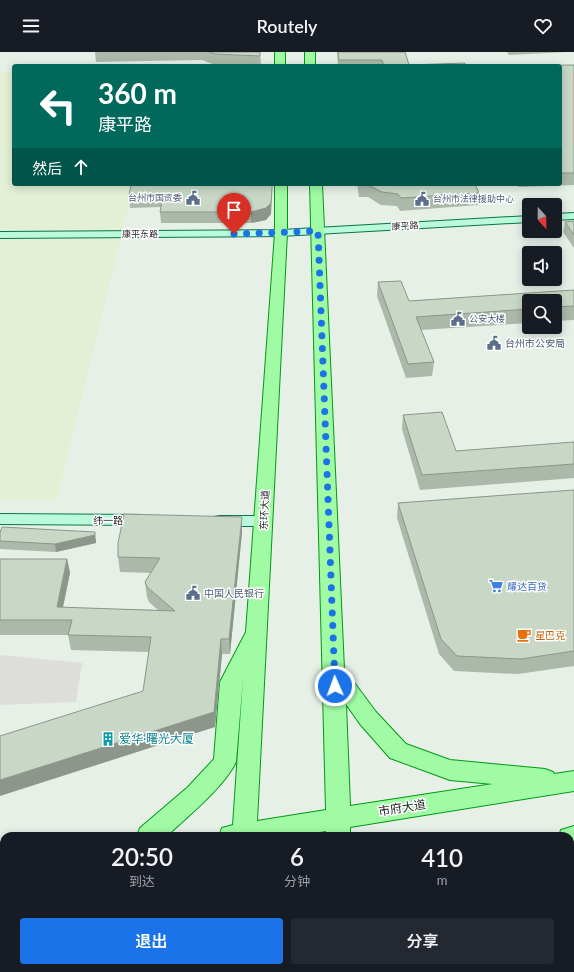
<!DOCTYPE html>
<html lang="zh">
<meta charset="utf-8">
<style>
body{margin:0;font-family:Lato,"Noto Sans SC",sans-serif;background:#242831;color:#f1f3f6;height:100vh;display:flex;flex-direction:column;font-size:15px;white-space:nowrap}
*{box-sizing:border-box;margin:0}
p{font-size:13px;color:#9ea1a6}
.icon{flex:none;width:22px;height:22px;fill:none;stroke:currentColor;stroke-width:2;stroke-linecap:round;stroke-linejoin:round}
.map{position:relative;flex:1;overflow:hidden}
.side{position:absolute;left:0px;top:780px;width:574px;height:140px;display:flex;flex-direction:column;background:#171b24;border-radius:12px 12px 0 0;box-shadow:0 2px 10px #0003}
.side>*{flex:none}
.guide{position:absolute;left:12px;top:12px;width:550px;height:122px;border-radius:4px;box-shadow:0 2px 10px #0003;background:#00695c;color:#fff;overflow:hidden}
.needle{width:26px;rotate:159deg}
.buttons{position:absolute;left:522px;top:146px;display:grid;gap:8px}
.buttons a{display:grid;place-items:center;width:40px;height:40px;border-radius:4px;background:#171b24;box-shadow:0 2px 10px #0003;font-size:20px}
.pin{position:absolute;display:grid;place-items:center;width:34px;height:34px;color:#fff;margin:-41px -17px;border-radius:50% 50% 50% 0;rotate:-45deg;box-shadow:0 0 4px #0007}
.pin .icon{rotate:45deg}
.me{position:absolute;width:44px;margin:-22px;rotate:358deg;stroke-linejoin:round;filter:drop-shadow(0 0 3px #0008)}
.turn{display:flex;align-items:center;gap:14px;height:84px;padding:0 20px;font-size:18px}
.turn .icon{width:52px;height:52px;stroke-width:2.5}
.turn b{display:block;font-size:28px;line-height:34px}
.then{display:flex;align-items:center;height:38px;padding:0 20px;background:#0003;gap:8px;font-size:15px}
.eta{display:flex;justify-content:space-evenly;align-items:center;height:68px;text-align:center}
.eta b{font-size:24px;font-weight:600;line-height:28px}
.cta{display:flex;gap:8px;margin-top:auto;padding:8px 20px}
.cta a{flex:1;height:46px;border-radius:4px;background:#1a73e8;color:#fff;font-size:16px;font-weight:600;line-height:46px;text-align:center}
.cta a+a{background:#242831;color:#f1f3f6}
header{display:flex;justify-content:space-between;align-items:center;height:52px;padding:0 20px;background:#171b24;font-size:18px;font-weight:600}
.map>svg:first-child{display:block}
</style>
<header><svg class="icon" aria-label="menu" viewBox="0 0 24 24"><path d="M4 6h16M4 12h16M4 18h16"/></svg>Routely<svg class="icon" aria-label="heart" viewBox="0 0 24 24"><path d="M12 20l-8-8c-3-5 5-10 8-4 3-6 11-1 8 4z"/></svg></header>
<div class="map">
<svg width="574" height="920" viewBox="0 0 574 920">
<rect width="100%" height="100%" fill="#e6f0e7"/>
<path fill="#dddddc" d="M0,603L82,611L76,650L0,653Z"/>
<path fill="#e3f0d5" d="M0,20H14V132H134L57,448H0Z"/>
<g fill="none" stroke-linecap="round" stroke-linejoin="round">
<defs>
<path id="secondary" d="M574,161V167L555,168V162Z
M529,164V170L281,184L0,186V180L281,178Z
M0,462L144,463L150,464L152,468L150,472L144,473L0,472Z
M220,464H263L269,465L271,469L269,473L263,474H220L214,473L212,469L214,465Z"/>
<path id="primary" d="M275,0H285V14H275Z
M305,0H315V14H305Z
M275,132H287V181L257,769L326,758L310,132H322L344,617L376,660L406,692L450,708L545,717L553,720L554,722L574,719V739L350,775V784H326V779L297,784H219L222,776L233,773L243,627L236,710C224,735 188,764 167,784H137L140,776L188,735L214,707L220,630L246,580L275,181ZM346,652L360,672L390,706L450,728L493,732L350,754Z
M574,774V796L570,797V784H559L561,778Z
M4,822V846L0,847V823Z
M0,869H4V893H0Z
M189,916H216L217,920H190Z
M224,916H250V920H224Z
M322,916H348V920H322Z
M353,916H379L380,920H354Z"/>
</defs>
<use href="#secondary" stroke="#067748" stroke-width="2"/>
<use href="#primary" stroke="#019a17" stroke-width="2"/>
<use href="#secondary" fill="#bbf9db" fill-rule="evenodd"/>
<use href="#primary" fill="#a0fba4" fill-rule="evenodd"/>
</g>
<path fill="#acb9aa" d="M95,0H260L261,14L215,13L202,8L96,10Z
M337,0H445H405L409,13L465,14H338Z
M507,0H567L509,3Z
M574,13V133L519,135L517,132H560V14Z
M357,132H484L475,133L479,141L478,153L400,159L397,154L381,153L368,145H359Z
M272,137L271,162L266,168L251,171H161L160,160L161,155L130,156L129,144Z
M574,169V196L563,180L565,170Z
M378,230L409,249L574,238V268L555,269V249H529V271L421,278L434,310L432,324L406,326L377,244Z
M403,363L456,399L574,390V426L420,438L402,377Z
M574,438V614L518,622L454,619L439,602L397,466L398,451Z
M242,480L230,602H222L215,675L143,639L149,600L71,598L68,583H0V507H67L70,521L63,556L158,558L149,550L147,545L145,530L151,521L120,520L118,505Z
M0,481L96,487V491L56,500L0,497Z"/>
<path fill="#8c968b" d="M272,137L271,162L266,168L251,171V160Z
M242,465V480L230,602L229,587Z
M95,480L96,491L56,500L55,492Z
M67,507L70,521L60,568L57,555Z
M221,587L222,602L215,675L0,744V728L214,660Z"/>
<path fill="#c8d7c6" stroke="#8c968b" d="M209,0H260V4L215,2Z
M338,0H405L409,13L465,11V14H384L382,8H339Z
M574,13V121H560V14H478Z
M131,132H272V137L271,151L266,156L251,160H160L163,144H129Z
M359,132H475L479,141L401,146L398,142L382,140L368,133Z
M574,169V183L565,170Z
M401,229L409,249L574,238V254L555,255V249H529V257L416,265L434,310L408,312L378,230Z
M442,360L456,399L574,390V412L422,423L403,363Z
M574,438V599L521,607L457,604L441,587L398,451Z
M124,462L242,465L229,587H221L214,660L0,728V684L143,639L151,585L68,583L72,568H0V507H67L57,555L175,559L147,535L145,530L160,506L118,505V491Z
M2,475L95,480V483L55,492L0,489V481Z
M574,850V920H543L547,916H570V857Z"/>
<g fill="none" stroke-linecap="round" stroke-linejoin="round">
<path stroke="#1a73e8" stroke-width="7" stroke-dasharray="0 12.6" d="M234,182L318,179L335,634"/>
</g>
<defs>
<symbol id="civic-bare" viewBox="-9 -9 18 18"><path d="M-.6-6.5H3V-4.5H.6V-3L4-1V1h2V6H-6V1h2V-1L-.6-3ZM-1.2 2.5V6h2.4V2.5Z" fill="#5c6f8a" stroke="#fff" stroke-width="2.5" paint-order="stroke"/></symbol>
<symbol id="supermarket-bare" viewBox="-9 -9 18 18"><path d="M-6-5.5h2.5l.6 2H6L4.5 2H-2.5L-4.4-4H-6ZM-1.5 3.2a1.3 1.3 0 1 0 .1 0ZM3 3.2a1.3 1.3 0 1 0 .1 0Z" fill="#3f7fe0" stroke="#fff" stroke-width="2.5" paint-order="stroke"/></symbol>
<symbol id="cafe-bare" viewBox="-9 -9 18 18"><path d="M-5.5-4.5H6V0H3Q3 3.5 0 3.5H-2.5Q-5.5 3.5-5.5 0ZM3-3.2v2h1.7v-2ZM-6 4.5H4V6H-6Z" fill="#e8710a" stroke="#fff" stroke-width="2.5" paint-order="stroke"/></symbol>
<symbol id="building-bare" viewBox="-9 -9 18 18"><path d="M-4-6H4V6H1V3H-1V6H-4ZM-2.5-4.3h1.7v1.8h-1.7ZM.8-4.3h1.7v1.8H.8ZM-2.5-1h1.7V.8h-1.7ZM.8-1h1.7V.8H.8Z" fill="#0f9aa8" stroke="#fff" stroke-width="2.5" paint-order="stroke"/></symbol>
</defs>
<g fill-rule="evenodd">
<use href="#civic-bare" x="183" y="136" width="20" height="20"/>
<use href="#civic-bare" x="412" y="137" width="20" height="20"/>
<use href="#civic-bare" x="448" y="257" width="20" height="20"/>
<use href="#civic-bare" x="484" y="281" width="20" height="20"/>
<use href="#supermarket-bare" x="486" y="524" width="20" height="20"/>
<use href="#civic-bare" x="183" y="531" width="20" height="20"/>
<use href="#cafe-bare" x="514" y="573" width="20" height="20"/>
<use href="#building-bare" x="98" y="677" width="20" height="20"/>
</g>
<g text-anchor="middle" stroke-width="3" stroke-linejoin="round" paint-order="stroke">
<g font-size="9" fill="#4e5e75" stroke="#fff" text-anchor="start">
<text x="182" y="149" text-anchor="end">台州市国资委</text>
<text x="433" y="150">台州市法律援助中心</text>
<text x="469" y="270">公安大楼</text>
</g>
<g font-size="9" fill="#1f1f1f" stroke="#fff">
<text transform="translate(405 174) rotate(-3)" y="3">康平路</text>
<text x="140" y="185">康平东路</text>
</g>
<g font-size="10" fill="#4e5e75" stroke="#fff" text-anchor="start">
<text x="505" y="295">台州市公安局</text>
<text x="204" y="545">中国人民银行</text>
</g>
<g font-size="10" fill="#1f1f1f" stroke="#fff">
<text transform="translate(264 458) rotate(-87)" y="4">东环大道</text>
<text x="108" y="472">纬一路</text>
</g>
<g font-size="10" fill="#366cbe" stroke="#fff" text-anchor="start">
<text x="507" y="538">耀达百货</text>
</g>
<g font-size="10" fill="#c56008" stroke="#fff" text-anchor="start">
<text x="535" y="587">星巴克</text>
</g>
<g font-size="12" fill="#0d838f" stroke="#fff" text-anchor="start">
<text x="119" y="691">爱华·曙光大厦</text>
</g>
<g font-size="12" fill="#1f1f1f" stroke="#fff">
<text transform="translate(402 756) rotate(-9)" y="4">市府大道</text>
</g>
</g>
</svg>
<div class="buttons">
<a><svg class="needle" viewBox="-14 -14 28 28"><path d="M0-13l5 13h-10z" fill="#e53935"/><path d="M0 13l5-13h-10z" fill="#9ea1a6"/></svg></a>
<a><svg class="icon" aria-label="sound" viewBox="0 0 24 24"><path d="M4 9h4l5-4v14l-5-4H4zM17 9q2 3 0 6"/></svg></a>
<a><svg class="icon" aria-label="search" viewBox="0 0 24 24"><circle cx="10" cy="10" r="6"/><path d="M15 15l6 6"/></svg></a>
</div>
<div class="pin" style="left:234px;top:182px;background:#d93025"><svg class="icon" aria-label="arrive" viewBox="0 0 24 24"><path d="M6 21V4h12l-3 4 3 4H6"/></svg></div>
<svg class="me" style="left:335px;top:634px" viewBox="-20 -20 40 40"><circle r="17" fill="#1a73e8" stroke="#fff" stroke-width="3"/><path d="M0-11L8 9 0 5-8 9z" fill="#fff"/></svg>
<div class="guide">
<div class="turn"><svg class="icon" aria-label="left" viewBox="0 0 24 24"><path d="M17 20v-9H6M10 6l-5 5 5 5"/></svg><div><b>360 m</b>康平路</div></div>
<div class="then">然后<svg class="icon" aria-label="ahead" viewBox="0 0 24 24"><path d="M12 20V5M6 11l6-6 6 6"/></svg></div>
</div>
<section class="side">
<div class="eta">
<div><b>20:50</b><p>到达</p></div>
<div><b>6</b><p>分钟</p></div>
<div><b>410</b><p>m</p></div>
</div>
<div class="cta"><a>退出</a><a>分享</a></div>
</section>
</div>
